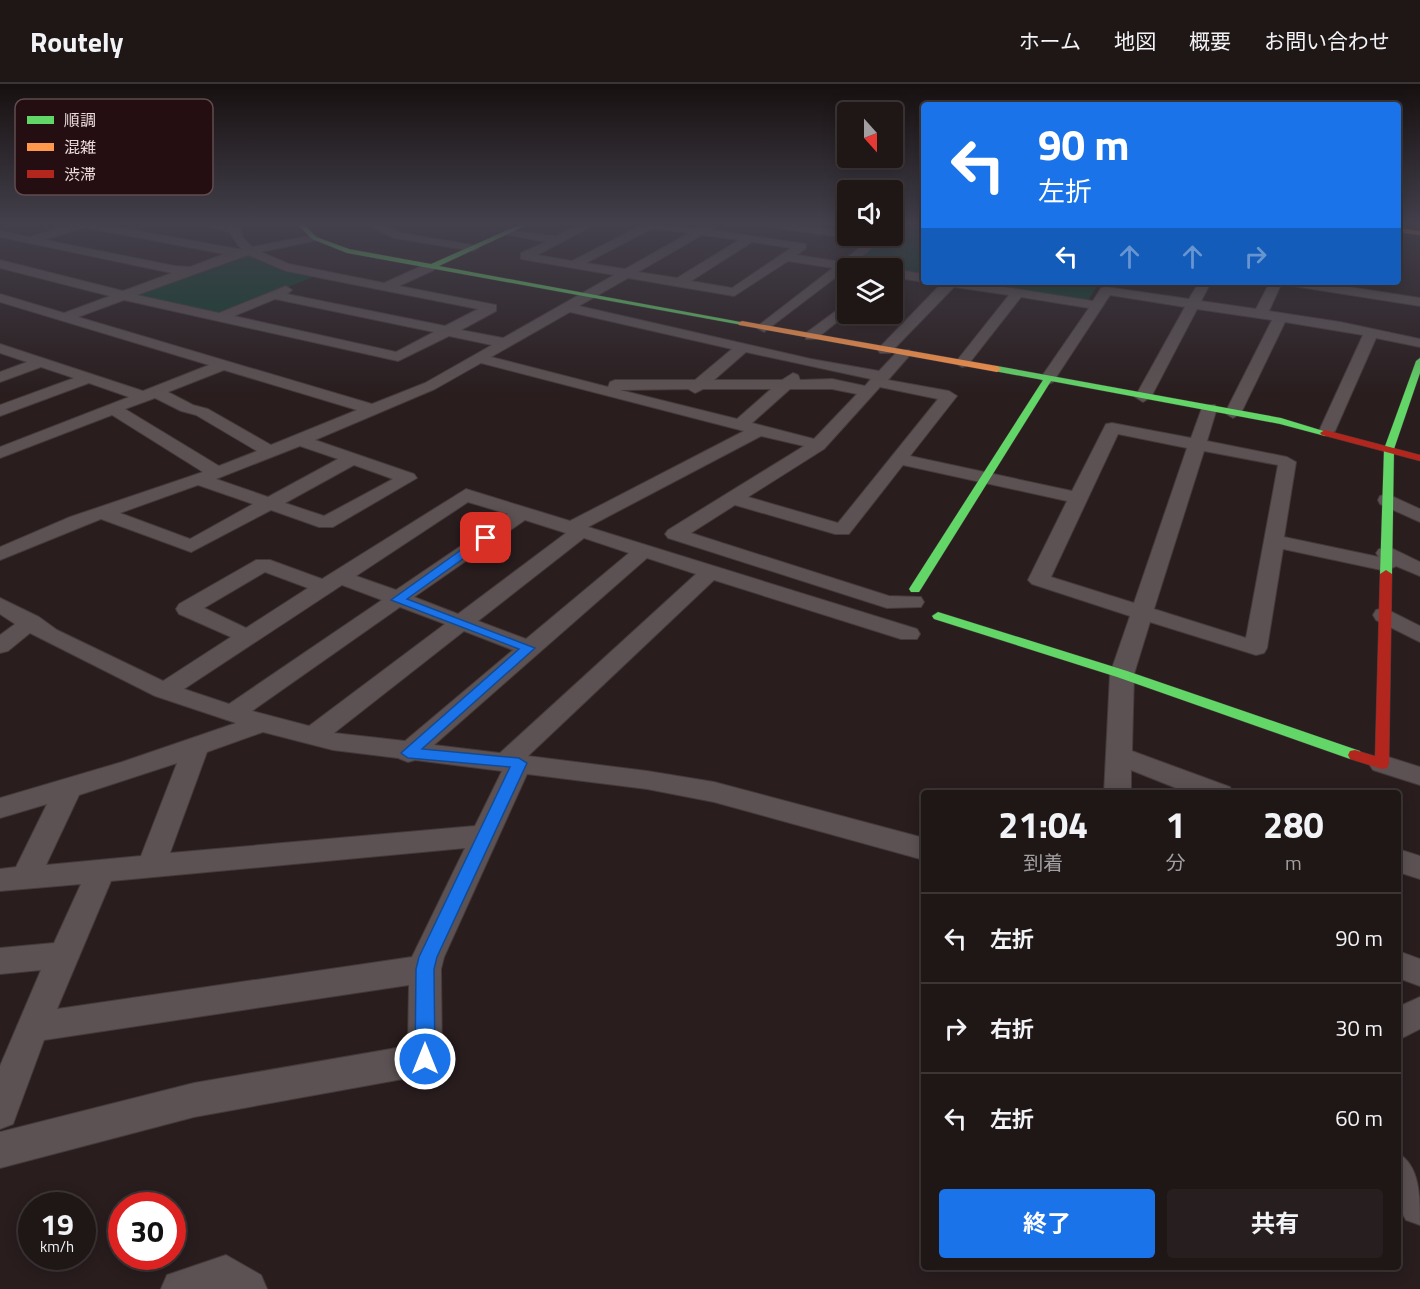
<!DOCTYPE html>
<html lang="ja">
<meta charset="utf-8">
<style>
body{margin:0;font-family:"Titillium Web","Noto Sans JP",sans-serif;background:#271f1f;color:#f1f3f6;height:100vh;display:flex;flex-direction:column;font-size:22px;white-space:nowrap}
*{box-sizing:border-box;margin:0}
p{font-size:20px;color:#a19fa1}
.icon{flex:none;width:33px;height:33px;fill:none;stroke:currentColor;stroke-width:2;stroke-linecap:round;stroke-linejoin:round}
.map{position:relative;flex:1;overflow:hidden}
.sheet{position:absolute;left:921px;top:706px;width:480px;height:480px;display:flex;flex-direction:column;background:#1f1616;border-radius:6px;box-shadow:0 3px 15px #0003,0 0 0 2px #3c3535}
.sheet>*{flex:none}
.guide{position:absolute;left:921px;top:18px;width:480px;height:183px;border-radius:6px;box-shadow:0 3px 15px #0003,0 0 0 2px #3c3535;background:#1a73e8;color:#fff;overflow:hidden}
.needle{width:39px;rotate:159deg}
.buttons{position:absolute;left:837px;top:18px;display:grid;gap:12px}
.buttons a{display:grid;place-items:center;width:66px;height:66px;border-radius:6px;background:#1f1616;box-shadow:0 3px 15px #0003,0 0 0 2px #3c3535;font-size:30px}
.speed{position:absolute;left:18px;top:1108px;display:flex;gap:12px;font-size:30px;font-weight:700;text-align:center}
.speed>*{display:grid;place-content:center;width:78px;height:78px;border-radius:50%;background:#1f1616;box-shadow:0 3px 15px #0003,0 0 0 2px #3c3535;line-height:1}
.speed small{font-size:15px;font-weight:400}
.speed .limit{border:9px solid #d22;background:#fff;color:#111}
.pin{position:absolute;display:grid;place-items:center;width:51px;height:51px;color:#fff;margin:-26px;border-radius:12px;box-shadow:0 3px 9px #0006}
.me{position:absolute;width:66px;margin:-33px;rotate:0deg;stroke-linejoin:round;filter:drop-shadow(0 0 4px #0008)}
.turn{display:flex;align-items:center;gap:21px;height:126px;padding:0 18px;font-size:27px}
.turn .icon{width:78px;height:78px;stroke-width:2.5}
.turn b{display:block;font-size:42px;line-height:51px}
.lanes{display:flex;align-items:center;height:57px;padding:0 18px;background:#0003;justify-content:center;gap:30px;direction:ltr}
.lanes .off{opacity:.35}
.eta{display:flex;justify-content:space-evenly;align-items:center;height:102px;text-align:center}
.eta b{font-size:36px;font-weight:700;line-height:42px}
.button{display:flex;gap:12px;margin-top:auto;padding:12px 18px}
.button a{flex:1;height:69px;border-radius:6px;background:#1a73e8;color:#fff;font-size:24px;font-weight:700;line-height:69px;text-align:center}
.button a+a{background:#271f1f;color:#f1f3f6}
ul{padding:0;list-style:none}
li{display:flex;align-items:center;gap:18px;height:90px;padding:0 18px;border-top:2px solid #3c3535}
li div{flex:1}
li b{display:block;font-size:22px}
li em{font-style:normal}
header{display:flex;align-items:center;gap:36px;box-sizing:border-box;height:84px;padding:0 30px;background:#1f1616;border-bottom:2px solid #3c3535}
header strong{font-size:28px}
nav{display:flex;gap:33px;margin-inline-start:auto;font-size:21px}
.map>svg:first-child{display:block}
</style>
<header>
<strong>Routely</strong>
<nav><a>ホーム</a><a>地図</a><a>概要</a><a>お問い合わせ</a></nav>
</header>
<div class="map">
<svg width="1420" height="1205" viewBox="0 0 1420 1205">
<rect width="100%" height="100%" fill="#291d1e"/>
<path fill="#0f402e" d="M903,141H924V192L893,187L892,184L851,181Z
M250,169L316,192L218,231L133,211Z
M965,198H1100L1088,216Z"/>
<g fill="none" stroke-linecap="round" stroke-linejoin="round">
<defs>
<path id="street" d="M69,141H106L238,165H241L229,148L205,141H239L244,155L252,163L314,151L320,154L318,156L261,168L289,180L384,199L426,180H434V186L399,202L496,221V227L461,246L503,254L614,191L521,175V169L546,158L504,150V146L556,152L580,141H594L537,171L572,177L642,141L698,144L716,141L711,146L806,160V164L797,171L841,178L875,152H886L853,180L857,184H848L764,248L757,244L759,241L833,184L788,177L734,212L628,194L579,222L811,275L879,287L899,266H909L911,269L909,272L888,296L949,307L957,312L910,372L1072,407L1106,340L1112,339L1191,354L1203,321H1215L1217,324L1207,357L1287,373L1296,378L1284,453L1379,473L1376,469L1379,465H1393L1420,478V492L1396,482L1386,487L1283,465L1267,564L1264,569L1256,571L1150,538L1134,590L1132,667L1230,703L1233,710H1191L1131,686V710H1104L1110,590L1130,532L1032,500L1028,496L1067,417L903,381L849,450H835L735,421L691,449L889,512L921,513L924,518L921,523L887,524L668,454L665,450L668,446L804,362L761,352L588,443L917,545L920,550L917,555H901L714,496L528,672L647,687L714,698L924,754V776L714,718L647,705L527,690L444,873L441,885L442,975L437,986L425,991L194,1033L0,1084V1048L194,999L408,962L409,901L44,956L13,1040L0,1045V982L41,886L0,890V864L54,859L81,800L0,807V785L16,783L47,720L0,734V714L122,678L236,639L155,612L30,549L8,567L0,569V551L15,540L0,530V514L39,533L57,546L163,597L231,553L179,530L176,525L179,520L256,476H270L322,495L466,405L570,437L744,347L481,279L435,305L315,356L414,390L417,394L333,443H319L271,426L191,468L101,435L0,476V463L70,433L203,388L112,331L0,374V363L129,313L89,299L0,332V321L74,294L41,283L0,298V288L27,278L0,269V260L143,307L209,281L0,218V210L64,229L110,212L0,184V176L123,207L172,189L0,153V147L30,153ZM85,143L88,144L224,170L190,183L175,182L45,156ZM653,144L689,149L625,185L586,179ZM702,151L739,156L677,194L638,188ZM752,158L791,164L732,204L691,197ZM248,171L286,187L478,225L445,242L287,210L292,206L286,202L219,229L137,211ZM275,215L434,248L396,268L234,232ZM124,216L398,277L449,252L492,261L425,299L372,320L78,233ZM570,228L732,265L695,296H615L610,298L608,303L491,273ZM746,268L871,295L865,302L832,295L800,296L798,291L793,289L782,296H714ZM224,286L357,326L271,361L208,325L193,321L168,308ZM880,303L938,315L838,439L748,413L824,365ZM688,305L695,309L703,305H771L737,335L620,306ZM790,305H832L857,310L814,355L752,339ZM155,314L181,327L196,331L257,367L219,382L125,325ZM1118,350L1187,364L1134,519L1051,493ZM300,362L338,375L268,413L216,395ZM1204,367L1278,381L1246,554L1154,525ZM354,381L393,395L324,432L285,419ZM198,401L253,420L190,455L120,429ZM468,418L508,430L396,506L356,492ZM525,436L566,449L458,530L414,513ZM584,454L629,469L526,555L478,537ZM647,474L696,490L500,669L434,661ZM265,488L308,504L246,544L204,524ZM342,501L382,516L229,620L184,605ZM400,523L445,540L309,642L252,627ZM464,547L513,566L405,657L334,649ZM263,648L333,666L398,674L408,678L415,676L502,687L475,742L170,769L207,668ZM177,679L141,772L46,781L79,711ZM465,764L412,873L57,925L111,797Z
M368,141H383L401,149L473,161L479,164L473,167L394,154Z
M772,141H801L848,148V152H853L848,154L778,144Z
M892,185L924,190V198L892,193Z
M943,198H973L1093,217L1101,204L1106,203L1189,215L1199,198H1211L1201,217L1256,225L1270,198H1282L1269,227L1340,238L1420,255V263L1376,254L1335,347L1327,352L1319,347L1363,251L1285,238L1241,329L1233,334L1225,329L1272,236L1197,225L1151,313L1143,318L1135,313L1185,223L1110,211L1053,298L1048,300L1040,295L1089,224L1021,213L967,282L962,283L955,279L1009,211L954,203L890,269H880L878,266L880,263Z
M1287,198H1317L1420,214V222L1293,202Z
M848,218V229L816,255H806V249Z
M1387,410L1420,425V438L1380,420L1378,416L1380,412Z
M1384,524L1420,542V558L1376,536L1373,531L1376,526Z
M1382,671L1420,683V701L1373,686L1369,680L1373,674Z
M1398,765L1420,772V795L1398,788Z
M1398,867L1420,875V902L1398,894Z
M1420,913V945L1398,956V923Z
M1398,1069C1420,1082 1420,1112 1420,1141L1406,1136L1398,1122Z
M226,1171L261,1191L267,1205H161L167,1191Z"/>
<path id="fast" d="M298,141H305L316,153L349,165L431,180L519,141H527L439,182L746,239L742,241L347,169L312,155Z
M1420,274V289L1394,365L1392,490L1386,494L1380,490L1384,365L1416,277Z
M997,282L1281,334L1330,349L1325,352L1280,340L1051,297L921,505L919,508H911L909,505L1043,296L994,287L993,285Z
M938,528L1127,587L1360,667L1362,671L1360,675H1350L1117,593L934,535L932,532Z"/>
<path id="slow" d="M1398,144L1420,147V151L1398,148Z
M742,237L997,282L1001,285L997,288L739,241L738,239Z"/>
<path id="jam" d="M1325,346L1420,371V377L1322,351L1320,349Z
M1386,486L1392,490L1389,680L1387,684L1382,685L1350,675L1348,671L1350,667L1355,666L1375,672L1380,490Z"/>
</defs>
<use href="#street" stroke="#453a3b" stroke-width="2"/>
<use href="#fast" stroke="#453a3b" stroke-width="1"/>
<use href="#slow" stroke="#453a3b" stroke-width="1"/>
<use href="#jam" stroke="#453a3b" stroke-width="1"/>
<use href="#street" fill="#5c5253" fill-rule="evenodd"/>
<use href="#fast" fill="#63d668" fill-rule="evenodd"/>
<use href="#slow" fill="#ff974d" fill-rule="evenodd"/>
<use href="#jam" fill="#b3261e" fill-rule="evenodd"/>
</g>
<linearGradient id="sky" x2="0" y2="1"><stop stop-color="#171010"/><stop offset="0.45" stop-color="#43404c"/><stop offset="1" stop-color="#43404c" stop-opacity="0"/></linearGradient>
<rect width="1420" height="310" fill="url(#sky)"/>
<path fill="#1a73e8" stroke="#114b97" stroke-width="1.5" d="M482,451L492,454L407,515L535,564L422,665L519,674L527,679L437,873L434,885L435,975L432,981L425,984L418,981L415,975L416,885L419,873L510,683L408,674L401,669L519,565L391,516Z"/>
<rect x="15" y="15" width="198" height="96" rx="9" fill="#240e11" stroke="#604c4e" stroke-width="1.5"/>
<rect x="27" y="32" width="27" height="8" fill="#63d668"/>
<rect x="27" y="59" width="27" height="8" fill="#ff974d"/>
<rect x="27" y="86" width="27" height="8" fill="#b3261e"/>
<g font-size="16" fill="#ecdbdc">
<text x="64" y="42">順調</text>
<text x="64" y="69">混雑</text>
<text x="64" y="96">渋滞</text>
</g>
</svg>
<div class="buttons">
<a><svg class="needle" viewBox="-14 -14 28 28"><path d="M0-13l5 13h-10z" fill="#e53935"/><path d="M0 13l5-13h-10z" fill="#a19fa1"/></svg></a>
<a><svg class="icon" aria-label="sound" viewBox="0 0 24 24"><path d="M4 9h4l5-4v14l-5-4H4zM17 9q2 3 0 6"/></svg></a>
<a><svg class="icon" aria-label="layers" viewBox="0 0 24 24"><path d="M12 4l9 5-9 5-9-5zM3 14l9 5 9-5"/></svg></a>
</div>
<div class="speed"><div>19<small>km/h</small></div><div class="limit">30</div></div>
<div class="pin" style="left:486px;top:454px;background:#d93025"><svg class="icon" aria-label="arrive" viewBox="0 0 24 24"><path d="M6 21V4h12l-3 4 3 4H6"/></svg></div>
<svg class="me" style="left:425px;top:975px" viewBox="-20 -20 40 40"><circle r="17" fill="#1a73e8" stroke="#fff" stroke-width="3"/><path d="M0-11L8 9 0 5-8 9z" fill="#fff"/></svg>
<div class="guide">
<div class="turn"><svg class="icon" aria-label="left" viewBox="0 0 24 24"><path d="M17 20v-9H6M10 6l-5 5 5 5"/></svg><div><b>90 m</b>左折</div></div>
<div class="lanes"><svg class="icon" aria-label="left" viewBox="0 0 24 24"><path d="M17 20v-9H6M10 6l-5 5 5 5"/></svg><svg class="icon off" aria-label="ahead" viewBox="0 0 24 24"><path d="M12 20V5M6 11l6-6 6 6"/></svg><svg class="icon off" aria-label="ahead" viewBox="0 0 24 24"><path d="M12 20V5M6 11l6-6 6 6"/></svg><svg class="icon off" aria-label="right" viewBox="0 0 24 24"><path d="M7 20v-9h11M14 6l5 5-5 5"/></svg></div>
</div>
<section class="sheet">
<div class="eta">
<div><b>21:04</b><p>到着</p></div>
<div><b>1</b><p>分</p></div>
<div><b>280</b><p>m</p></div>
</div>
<ul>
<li><svg class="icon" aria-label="left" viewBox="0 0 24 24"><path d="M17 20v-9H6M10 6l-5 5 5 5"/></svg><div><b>左折</b></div><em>90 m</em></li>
<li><svg class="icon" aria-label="right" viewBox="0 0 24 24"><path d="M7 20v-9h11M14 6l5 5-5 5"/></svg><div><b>右折</b></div><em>30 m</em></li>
<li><svg class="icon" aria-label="left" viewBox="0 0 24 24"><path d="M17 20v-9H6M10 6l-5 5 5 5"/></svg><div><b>左折</b></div><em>60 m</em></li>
</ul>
<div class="button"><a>終了</a><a>共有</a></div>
</section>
</div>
